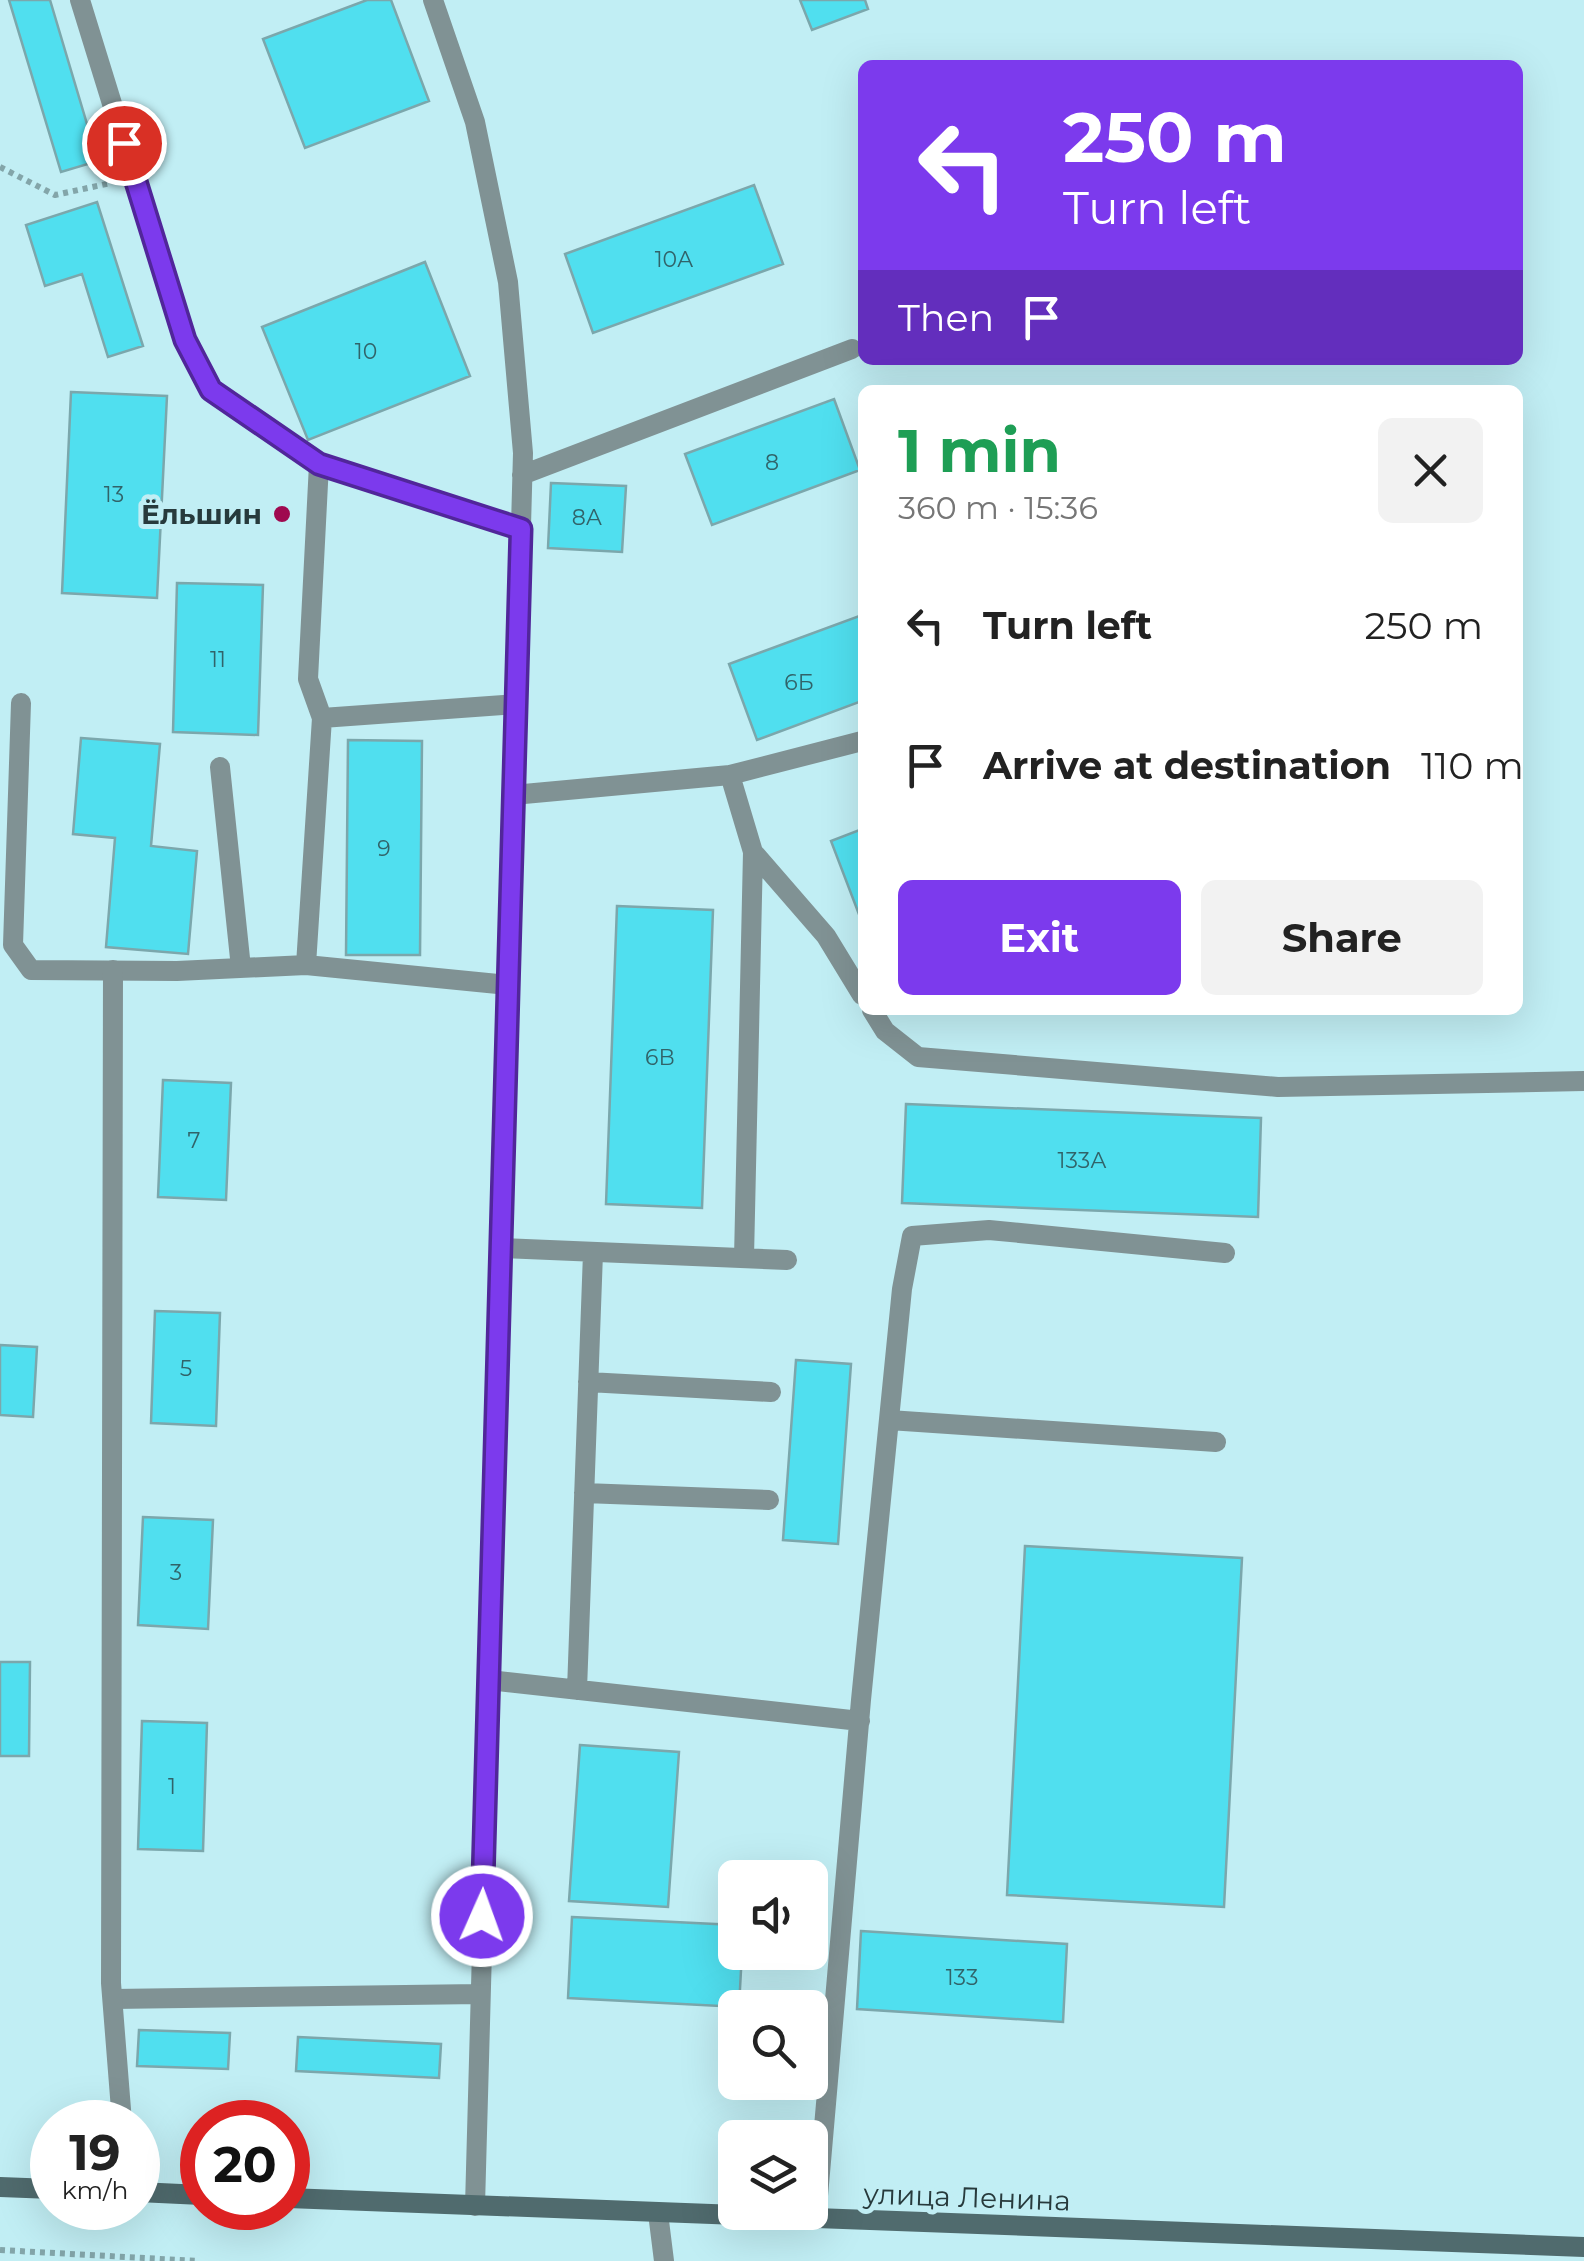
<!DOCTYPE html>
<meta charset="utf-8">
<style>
body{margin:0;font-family:Montserrat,sans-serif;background:#f2f2f2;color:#222;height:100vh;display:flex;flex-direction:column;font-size:38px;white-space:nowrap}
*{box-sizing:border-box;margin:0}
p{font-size:32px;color:#767676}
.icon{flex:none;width:55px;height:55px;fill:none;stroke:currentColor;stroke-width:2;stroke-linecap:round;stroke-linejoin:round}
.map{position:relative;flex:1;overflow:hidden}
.details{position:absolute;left:858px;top:385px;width:665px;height:630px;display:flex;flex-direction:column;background:#fff;border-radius:15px;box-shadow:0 10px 40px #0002}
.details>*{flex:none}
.hud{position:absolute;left:858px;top:60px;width:665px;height:305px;border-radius:15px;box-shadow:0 10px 40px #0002;background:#7c3aed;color:#fff;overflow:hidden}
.controls{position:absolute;left:718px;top:1860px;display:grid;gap:20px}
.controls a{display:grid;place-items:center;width:110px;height:110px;border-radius:15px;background:#fff;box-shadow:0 10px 40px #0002;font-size:50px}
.speed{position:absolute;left:30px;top:2100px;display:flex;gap:20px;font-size:50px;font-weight:700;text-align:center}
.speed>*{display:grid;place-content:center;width:130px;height:130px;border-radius:50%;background:#fff;box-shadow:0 10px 40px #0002;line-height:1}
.speed small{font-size:25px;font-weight:400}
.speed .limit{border:15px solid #d22;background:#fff;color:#111}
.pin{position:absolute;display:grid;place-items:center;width:85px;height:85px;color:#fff;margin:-42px;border:5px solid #fff;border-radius:50%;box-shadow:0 2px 10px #0007}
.me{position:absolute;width:110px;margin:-55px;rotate:2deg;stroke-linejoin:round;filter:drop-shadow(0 0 8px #0008)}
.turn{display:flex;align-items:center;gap:35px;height:210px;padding:0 40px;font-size:45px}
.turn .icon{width:130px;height:130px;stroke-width:2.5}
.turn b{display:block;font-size:70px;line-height:85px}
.then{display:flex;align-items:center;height:95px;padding:0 40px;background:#0003;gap:20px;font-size:38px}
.round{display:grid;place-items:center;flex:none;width:105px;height:105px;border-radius:15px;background:#f2f2f2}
.overview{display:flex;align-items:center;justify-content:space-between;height:170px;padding:0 40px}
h1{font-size:60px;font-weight:700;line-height:75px;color:#1e9e55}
.primary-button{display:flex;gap:20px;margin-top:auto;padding:20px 40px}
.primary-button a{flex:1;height:115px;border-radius:15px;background:#7c3aed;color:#fff;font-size:40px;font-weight:700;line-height:115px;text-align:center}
.primary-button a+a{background:#f2f2f2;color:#222}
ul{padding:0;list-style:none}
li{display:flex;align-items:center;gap:30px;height:140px;padding:0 40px}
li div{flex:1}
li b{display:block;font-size:38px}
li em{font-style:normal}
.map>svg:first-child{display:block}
</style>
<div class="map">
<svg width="1584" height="2261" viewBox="0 0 1584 2261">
<rect width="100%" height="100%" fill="#c1eef4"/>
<path fill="#50dfef" stroke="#7ba7ac" stroke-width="2.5" d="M9,0H50L98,161L61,172Z
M367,0H391L429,101L305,148L263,39Z
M800,0H865L868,9L812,30Z
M754,185L783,264L593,333L565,254Z
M97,202L143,346L108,357L82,274L45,286L26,225Z
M425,262L470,376L308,440L262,327Z
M71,392L167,396L157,598L62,593Z
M834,399L860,470L712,525L685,454Z
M551,483L626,486L622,552L548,548Z
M177,583L263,585L258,735L173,732Z
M862,615V701L757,740L729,664Z
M81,738L160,744L151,846L197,851L188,954L106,947L115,838L73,834Z
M348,740L422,741L420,955H346Z
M862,829V916L860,917L831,841Z
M617,906L713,910L702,1208L606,1204Z
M163,1080L231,1083L226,1200L158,1197Z
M906,1104L1261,1118L1258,1217L902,1203Z
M155,1311L220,1313L216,1426L151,1423Z
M0,1345L37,1347L33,1417L0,1415Z
M796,1360L851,1364L838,1544L783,1540Z
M143,1517L213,1520L208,1629L138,1625Z
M1025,1546L1242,1558L1224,1907L1007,1895Z
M0,1662H30L29,1756H0Z
M142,1721L207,1723L203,1851L138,1849Z
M580,1745L679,1752L668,1907L569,1901Z
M572,1917L735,1925V1952H742L739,2007L568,1998Z
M861,1931L1067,1944L1063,2022L857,2009Z
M139,2030L230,2033L228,2069L137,2066Z
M298,2037L441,2044L439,2078L296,2071Z"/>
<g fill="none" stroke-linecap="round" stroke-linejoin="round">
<path stroke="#83a5a9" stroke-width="6" stroke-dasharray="5 5" stroke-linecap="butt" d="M0,167L55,195L111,183
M0,2250L198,2261"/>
<path stroke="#809294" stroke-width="20" d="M80,0L185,340L211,390L319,464L521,529
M433,0L475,122L508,282L523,453L475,2206
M522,475L852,349
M21,703L13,945L31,970L177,971L306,965L508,985
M322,718L516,704
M220,767L241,968
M730,775L753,852L744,1258
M513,795L730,775L862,741
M753,852L826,936L862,995
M306,965L322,718L308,679L319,464
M872,1010L885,1031L918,1057L1278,1087L1584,1081
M501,1248L787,1260
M588,1382L771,1392
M889,1420L1216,1442
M584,1493L769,1500
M489,1680L860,1721
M577,1690L593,1253
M113,1999L480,1994
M658,2213L664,2261
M816,2219L861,1700L902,1289L912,1236L989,1230L1225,1253"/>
<path stroke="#809294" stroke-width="20" d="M113,970L111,1983L122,2122"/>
<path stroke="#506b6e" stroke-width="20" d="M0,2187L52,2189
M138,2192L202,2195
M288,2198L1584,2247"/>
</g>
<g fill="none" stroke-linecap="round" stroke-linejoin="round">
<defs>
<path id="route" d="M124,143L185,340L211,390L319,464L521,529L482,1916"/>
</defs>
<use href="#route" stroke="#51269a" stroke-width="25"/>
<use href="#route" stroke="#7c3aed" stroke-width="18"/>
</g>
<circle fill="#9f094f" stroke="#c1eef4" stroke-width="4" cx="282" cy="514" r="10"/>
<g text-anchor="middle" stroke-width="10" stroke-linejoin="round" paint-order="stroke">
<g font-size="22" fill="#316369">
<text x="674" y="267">10А</text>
<text x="366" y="359">10</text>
<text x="772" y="470">8</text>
<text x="114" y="502">13</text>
<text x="587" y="525">8А</text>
<text x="218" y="667">11</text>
<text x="799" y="690">6Б</text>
<text x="384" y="856">9</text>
<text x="660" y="1065">6В</text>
<text x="194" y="1148">7</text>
<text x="1082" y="1168">133А</text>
<text x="186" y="1376">5</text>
<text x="176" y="1580">3</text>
<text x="172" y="1794">1</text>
<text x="962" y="1985">133</text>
</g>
<g font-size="28" font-weight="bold" fill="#273a3c" stroke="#c1eef4" text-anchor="end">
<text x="262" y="524">Ёльшин</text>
</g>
<g font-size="28" fill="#273a3c" stroke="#c1eef4">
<text transform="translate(967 2197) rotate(2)" y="10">улица Ленина</text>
</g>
</g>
</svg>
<div class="controls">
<a><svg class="icon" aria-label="sound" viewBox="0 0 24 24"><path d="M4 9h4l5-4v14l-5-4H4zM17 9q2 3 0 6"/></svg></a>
<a><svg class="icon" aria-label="search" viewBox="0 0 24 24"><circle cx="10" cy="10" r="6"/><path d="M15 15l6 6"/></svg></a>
<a><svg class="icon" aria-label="layers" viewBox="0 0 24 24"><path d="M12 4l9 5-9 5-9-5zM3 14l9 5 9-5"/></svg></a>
</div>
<div class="speed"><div>19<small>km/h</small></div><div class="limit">20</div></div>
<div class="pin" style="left:124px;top:143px;background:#d93025"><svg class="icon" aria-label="arrive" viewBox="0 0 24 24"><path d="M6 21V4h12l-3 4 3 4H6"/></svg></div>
<svg class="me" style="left:482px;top:1916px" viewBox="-20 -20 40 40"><circle r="17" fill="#7c3aed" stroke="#fff" stroke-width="3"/><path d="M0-11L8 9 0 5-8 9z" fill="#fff"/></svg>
<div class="hud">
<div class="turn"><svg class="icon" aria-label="left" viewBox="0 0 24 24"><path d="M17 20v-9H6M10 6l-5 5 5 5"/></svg><div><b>250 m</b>Turn left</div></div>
<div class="then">Then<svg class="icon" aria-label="arrive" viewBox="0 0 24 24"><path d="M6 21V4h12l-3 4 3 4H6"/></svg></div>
</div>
<section class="details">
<div class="overview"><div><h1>1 min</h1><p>360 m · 15:36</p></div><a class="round"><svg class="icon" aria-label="close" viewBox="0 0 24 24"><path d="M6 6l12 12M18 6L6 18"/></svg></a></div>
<ul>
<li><svg class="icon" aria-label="left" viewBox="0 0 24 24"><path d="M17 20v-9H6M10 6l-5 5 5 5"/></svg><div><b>Turn left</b></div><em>250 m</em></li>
<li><svg class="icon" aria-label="arrive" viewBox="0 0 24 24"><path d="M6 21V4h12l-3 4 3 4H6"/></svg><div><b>Arrive at destination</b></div><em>110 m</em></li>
</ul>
<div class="primary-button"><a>Exit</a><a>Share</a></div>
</section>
</div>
